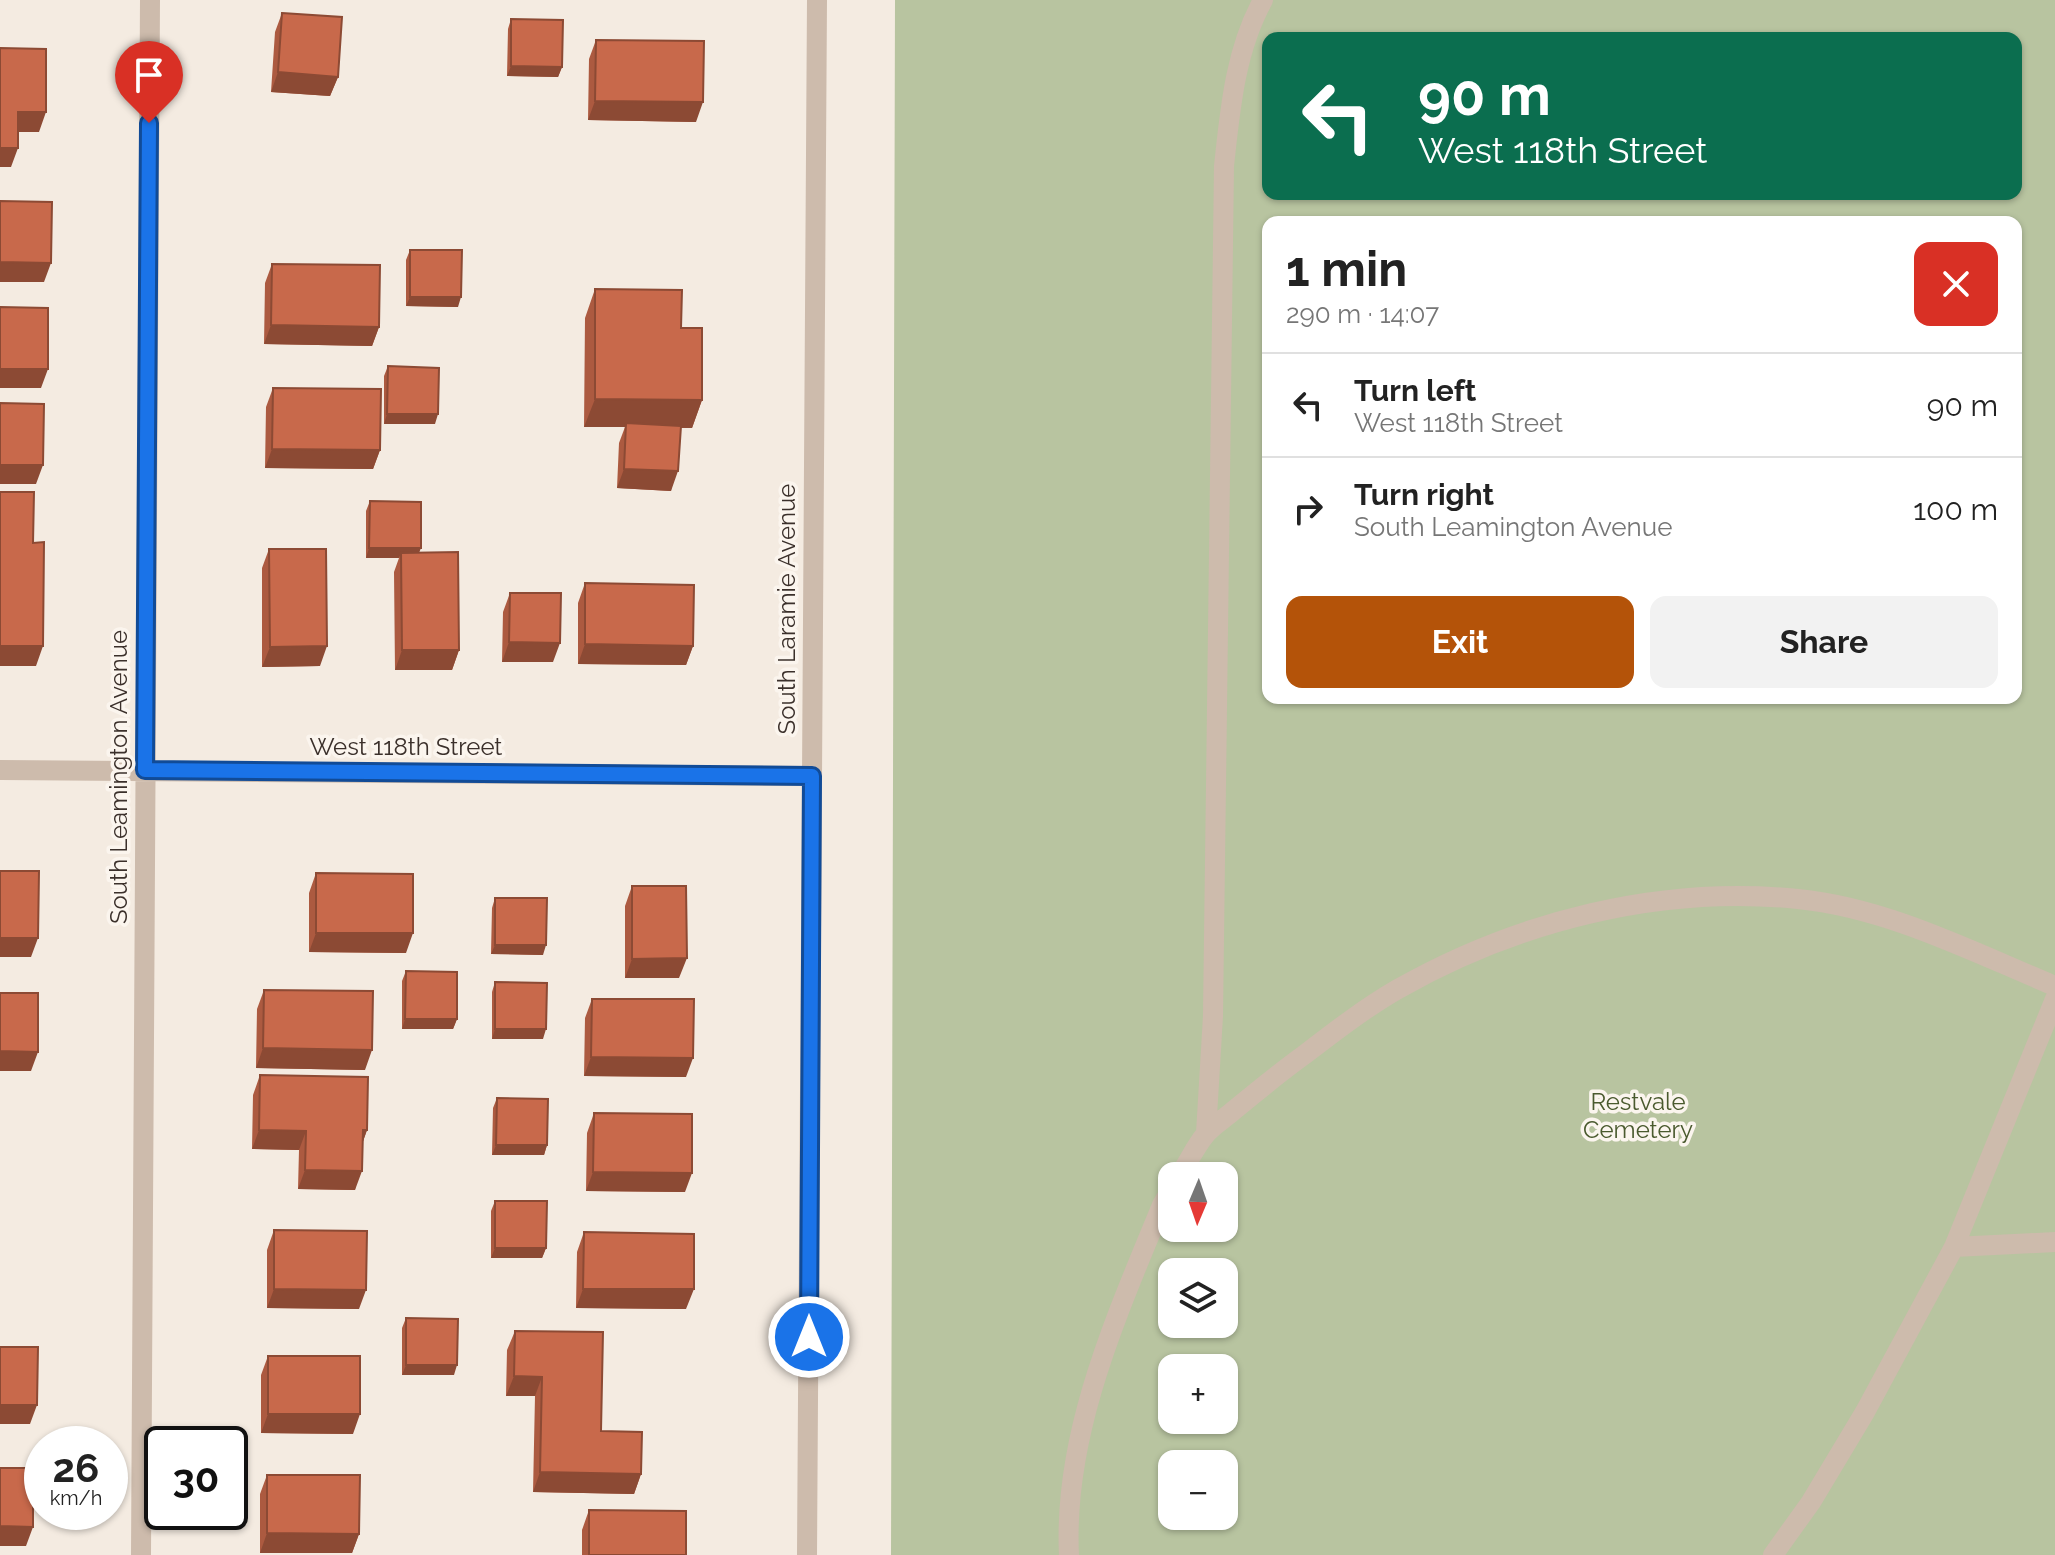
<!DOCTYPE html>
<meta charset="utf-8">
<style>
body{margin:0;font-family:Raleway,sans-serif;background:#f2f2f2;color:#222;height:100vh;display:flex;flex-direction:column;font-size:30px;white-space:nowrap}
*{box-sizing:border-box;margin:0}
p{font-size:26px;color:#767676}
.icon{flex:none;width:44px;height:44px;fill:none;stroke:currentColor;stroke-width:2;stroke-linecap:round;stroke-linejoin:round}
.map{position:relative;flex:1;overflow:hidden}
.details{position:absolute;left:1262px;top:216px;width:760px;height:488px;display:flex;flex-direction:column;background:#fff;border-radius:16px;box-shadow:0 2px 6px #0004}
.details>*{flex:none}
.banner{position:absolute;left:1262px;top:32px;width:760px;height:168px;border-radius:16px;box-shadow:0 2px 6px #0004;background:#0b6e4f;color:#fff;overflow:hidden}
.needle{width:52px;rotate:182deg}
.buttons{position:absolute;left:1158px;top:1162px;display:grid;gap:16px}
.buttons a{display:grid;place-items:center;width:80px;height:80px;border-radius:16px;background:#fff;box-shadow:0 2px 6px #0004;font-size:40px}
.speed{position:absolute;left:24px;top:1426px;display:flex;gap:16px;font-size:40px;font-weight:700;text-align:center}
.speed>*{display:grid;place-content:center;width:104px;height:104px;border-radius:50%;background:#fff;box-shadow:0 2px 6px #0004;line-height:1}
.speed small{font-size:20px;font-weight:400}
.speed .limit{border:4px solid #111;border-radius:12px;background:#fff;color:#111}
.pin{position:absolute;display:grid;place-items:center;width:68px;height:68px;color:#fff;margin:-82px -34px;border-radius:50% 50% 50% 0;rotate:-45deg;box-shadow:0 0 8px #0007}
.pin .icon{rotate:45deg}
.me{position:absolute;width:88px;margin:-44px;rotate:0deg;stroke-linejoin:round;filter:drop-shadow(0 0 6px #0008)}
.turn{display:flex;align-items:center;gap:28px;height:168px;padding:0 24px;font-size:36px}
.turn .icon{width:104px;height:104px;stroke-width:2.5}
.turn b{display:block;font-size:56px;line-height:68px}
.round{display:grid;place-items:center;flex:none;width:84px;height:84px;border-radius:16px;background:#f2f2f2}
.head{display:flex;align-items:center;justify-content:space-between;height:136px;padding:0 24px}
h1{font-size:48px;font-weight:700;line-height:60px}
.action{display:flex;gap:16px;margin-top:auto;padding:16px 24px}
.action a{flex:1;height:92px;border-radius:16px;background:#b45309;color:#fff;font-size:32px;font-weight:700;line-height:92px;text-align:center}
.action a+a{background:#f2f2f2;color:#222}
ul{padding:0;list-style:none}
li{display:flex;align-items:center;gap:24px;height:104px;padding:0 24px;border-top:2px solid #e0e0e0}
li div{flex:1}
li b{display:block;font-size:30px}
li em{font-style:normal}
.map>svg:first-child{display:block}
</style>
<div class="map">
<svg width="2055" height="1555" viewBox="0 0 2055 1555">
<rect width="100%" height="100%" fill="#f4ebe1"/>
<path fill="#b8c4a0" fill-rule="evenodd" d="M895,0H2055V1555H891ZM1268,38H2016V194H1268ZM1268,222H2016V698H1268ZM1172,1176H1224V1228H1172ZM1172,1272H1224V1324H1172ZM1172,1368H1224V1420H1172ZM1172,1464H1224V1516H1172Z"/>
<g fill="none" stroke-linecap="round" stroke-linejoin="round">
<path stroke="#cdbbac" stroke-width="20" d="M1206,1133L1213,1016L1224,166C1230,110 1235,51 1263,0
M1179,1176C1188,1163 1195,1147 1205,1135C1212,1126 1224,1119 1233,1111C1256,1092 1279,1073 1304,1055C1334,1032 1365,1008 1398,989C1518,921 1660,885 1798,899C1888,908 1973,952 2055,986
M1954,1247L2055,1242
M1069,1555C1063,1433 1117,1315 1162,1205L1172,1188
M1773,1555L1811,1502L1865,1412L1954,1247L2055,999"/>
<path stroke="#cdbbac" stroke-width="20" d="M0,770L812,776
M141,1555L150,0
M807,1555L817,0"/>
</g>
<path fill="#ac5a40" d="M282,13L338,77L330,96L271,92L275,32Z
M511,19L562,67L558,77L507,76L508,29Z
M596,40L696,122L588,120L589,59Z
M410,250L458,307L406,306V260Z
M272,264L379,327L372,346L264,344L265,283Z
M595,289L681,328L702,400L692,428H680L671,491L617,488L619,443L625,427H584L585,318Z
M388,366L435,424H384V376Z
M273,388L380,450L373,469L265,468L266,407Z
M370,501L419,552L459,650L452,670H395L394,572L399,558H366V511Z
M269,549L320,666L262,667V568Z
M585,583L693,646L686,665L578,664V603Z
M510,593L553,662H502L503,612Z
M316,873L406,953L309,952V893Z
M632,886L679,978H625V906Z
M495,898L543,955L491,954L492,908Z
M406,971L457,1019L453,1029H402V981Z
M495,982L543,1039H492V992Z
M264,990L365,1070L256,1068L257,1009Z
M592,999L686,1077L584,1076L585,1018Z
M260,1075L367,1130L362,1144L355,1190L298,1189L299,1150L252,1149L253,1095Z
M497,1098L547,1145L544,1155H492L493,1108Z
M594,1113L685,1192L586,1191L587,1133Z
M495,1201L546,1248L542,1258H491V1211Z
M274,1230L359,1309L267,1308V1250Z
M584,1232L686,1309L576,1308L577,1252Z
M406,1318L454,1375H402V1328Z
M515,1331L601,1431L641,1474L634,1494L533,1492L535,1396H506L507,1350Z
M268,1356L353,1434L261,1433V1375Z
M267,1475L359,1534L352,1553H260V1494Z
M589,1510L686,1555H582V1530Z"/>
<path fill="#8c4a34" d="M511,66L562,67L558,77L507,76Z
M278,72L338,77L330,96L271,92Z
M595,101L703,102L696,122L588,120Z
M18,112H46L39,132H11Z
M0,148H18L11,167H0Z
M0,262L51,263L44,282H0Z
M410,297H461L458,307L406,306Z
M271,325L379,327L372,346L264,344Z
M0,369H48L41,388H0Z
M595,399L702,400L692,428L626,427V423L625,427H584Z
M387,414H438L435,424H384Z
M272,449L380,450L373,469L265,468Z
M0,465H43L36,484H0Z
M624,469L678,471L671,491L617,488Z
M369,548H421L417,558L401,553L399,558H366Z
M509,642L560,643L553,662H502Z
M585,644L693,646L686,665L578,664Z
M0,646H43L36,666H0Z
M327,646L320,666L262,667L270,647Z
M402,650H459L452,670H395Z
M316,933H413L406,953L309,952Z
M0,938H38L31,957H0Z
M495,945H546L543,955L491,954Z
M687,958L679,978H625L632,959Z
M405,1019H457L453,1029H402Z
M495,1029H546L543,1039H492Z
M263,1048L372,1050L365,1070L256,1068Z
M0,1051L38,1052L31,1071H0Z
M591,1057L693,1058L686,1077L584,1076Z
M259,1130L306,1131L299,1150L252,1149Z
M363,1130H367L360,1150Z
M496,1145H547L544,1155H492Z
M305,1170L362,1171L355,1190L298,1189Z
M593,1172L692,1173L685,1192L586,1191Z
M495,1248H546L542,1258H491Z
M274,1289L366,1290L359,1309L267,1308Z
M583,1289H694L686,1309L576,1308Z
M406,1365H457L454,1375H402Z
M514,1376L542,1377L535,1396H506Z
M0,1405H37L30,1424H0Z
M268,1414H360L353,1434L261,1433Z
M540,1472L641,1474L634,1494L533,1492Z
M0,1526L33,1527L26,1546H0Z
M267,1533L359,1534L352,1553H260Z"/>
<path fill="#c8694b" stroke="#8c4a34" stroke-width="2" d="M282,13L342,17L338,77L278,72Z
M511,19L563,20L562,67L511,66Z
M596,40L704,41L703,102L595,101Z
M0,48L46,49V112H18V148H0Z
M0,201L52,202L51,263L0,262Z
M410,250H462L461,297H410Z
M272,264L380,265L379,327L271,325Z
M595,289L682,290L681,328H702V400L595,399Z
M0,307L48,308V369H0Z
M388,366L439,368L438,414H387Z
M273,388L381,389L380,450L272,449Z
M0,403L44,404L43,465H0Z
M626,423L681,426L678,471L624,469Z
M0,492H34L33,543L44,542L43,646H0Z
M370,501L421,502V548H369Z
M269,549H326L327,646L270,647Z
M458,552L459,650H402L401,553Z
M585,583L694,585L693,646L585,644Z
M510,593H561L560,643L509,642Z
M0,871H39L38,938H0Z
M316,873L413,874V933H316Z
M632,886H686L687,958L632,959Z
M495,898H547L546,945H495Z
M406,971L457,972V1019H405Z
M495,982L547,983L546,1029H495Z
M264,990L373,991L372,1050L263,1048Z
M0,993H38V1052L0,1051Z
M592,999H694L693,1058L591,1057Z
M260,1075L368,1077L367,1130H363L362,1171L305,1170L306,1131L259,1130Z
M497,1098L548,1099L547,1145H496Z
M594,1113L692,1114V1173L593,1172Z
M495,1201H547L546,1248H495Z
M274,1230L367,1231L366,1290L274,1289Z
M584,1232L694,1234V1289H583Z
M406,1318L458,1319L457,1365H406Z
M515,1331L603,1332L601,1431L642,1432L641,1474L540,1472L542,1377L514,1376Z
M0,1347H38L37,1405H0Z
M268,1356H360V1414H268Z
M0,1468H33V1527L0,1526Z
M267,1475H360L359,1534L267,1533Z
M589,1510L686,1511V1555H589Z"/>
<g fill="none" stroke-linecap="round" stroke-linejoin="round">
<defs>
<path id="route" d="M149,123L145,770L812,776L809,1337"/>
</defs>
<use href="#route" stroke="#114b97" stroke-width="20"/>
<use href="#route" stroke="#1a73e8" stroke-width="14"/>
</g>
<g text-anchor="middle" stroke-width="7" stroke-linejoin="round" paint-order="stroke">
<g font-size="24" fill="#3b302b" stroke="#fbf5ee">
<text transform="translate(787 609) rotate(-90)" y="8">South Laramie Avenue</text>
<text x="406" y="755">West 118th Street</text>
<text transform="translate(119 777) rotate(-90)" y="8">South Leamington Avenue</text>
</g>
<g font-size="24" fill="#4a5a2e" stroke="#fbf5ee">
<text x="1638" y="1110">Restvale<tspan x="1638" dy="28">Cemetery</tspan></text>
</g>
</g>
</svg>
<div class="buttons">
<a><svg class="needle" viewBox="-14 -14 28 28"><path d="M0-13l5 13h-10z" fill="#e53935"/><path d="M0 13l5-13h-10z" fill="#767676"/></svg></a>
<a><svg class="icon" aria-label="layers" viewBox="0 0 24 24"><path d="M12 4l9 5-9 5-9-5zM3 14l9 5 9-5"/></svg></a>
<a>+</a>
<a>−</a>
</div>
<div class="speed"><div>26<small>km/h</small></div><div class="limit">30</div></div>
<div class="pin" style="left:149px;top:123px;background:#d93025"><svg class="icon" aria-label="arrive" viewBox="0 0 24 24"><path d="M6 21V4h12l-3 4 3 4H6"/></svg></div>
<svg class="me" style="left:809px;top:1337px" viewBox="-20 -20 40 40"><circle r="17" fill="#1a73e8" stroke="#fff" stroke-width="3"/><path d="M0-11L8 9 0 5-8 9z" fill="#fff"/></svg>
<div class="banner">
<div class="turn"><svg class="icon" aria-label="left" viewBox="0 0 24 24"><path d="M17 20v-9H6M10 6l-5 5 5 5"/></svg><div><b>90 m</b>West 118th Street</div></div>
</div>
<section class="details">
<div class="head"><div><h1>1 min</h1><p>290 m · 14:07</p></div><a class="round" style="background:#d93025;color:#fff"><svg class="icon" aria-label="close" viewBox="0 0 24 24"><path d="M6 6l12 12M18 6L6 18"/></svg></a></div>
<ul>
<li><svg class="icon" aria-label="left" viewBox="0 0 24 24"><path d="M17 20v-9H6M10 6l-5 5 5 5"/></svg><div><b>Turn left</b><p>West 118th Street</p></div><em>90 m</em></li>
<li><svg class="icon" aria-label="right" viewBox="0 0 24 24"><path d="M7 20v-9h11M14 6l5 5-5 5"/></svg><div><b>Turn right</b><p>South Leamington Avenue</p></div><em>100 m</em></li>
</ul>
<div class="action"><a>Exit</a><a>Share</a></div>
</section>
</div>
